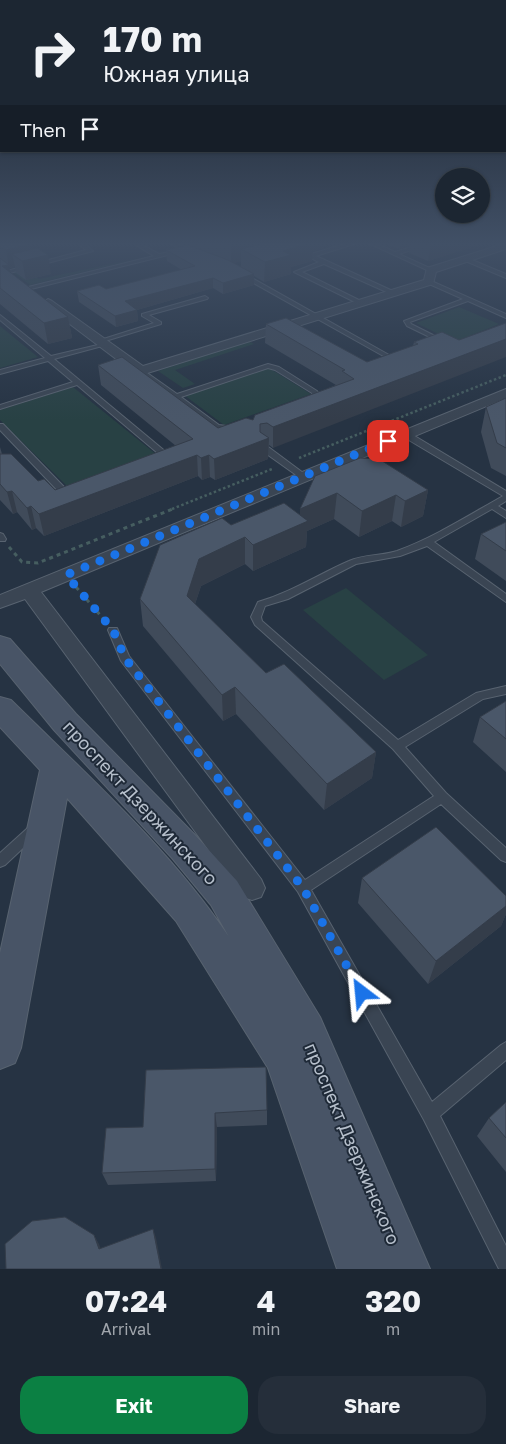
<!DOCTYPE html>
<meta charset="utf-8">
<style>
body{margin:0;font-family:"Golos Text",sans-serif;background:#252e3a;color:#f1f3f6;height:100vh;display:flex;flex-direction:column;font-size:19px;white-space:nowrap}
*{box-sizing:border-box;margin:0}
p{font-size:16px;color:#a0a5ac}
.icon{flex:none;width:28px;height:28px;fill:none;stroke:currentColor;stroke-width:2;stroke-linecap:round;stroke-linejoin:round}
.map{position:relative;height:1269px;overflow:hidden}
.sheet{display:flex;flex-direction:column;background:#1c2632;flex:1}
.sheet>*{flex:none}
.banner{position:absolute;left:0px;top:0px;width:506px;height:152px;box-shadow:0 1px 4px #0004,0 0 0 1px #3a434d;background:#1c2632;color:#f1f3f6;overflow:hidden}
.tools{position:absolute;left:435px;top:168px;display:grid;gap:10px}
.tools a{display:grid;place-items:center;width:55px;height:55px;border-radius:50%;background:#1c2632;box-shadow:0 1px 4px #0004,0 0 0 1px #3a434d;font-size:25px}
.pin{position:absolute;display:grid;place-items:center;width:42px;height:42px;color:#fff;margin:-21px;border-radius:10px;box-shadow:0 2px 8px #0006}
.me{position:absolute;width:55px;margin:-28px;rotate:331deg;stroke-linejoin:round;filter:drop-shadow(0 0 4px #0008)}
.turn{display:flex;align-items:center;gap:18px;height:105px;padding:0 20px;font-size:22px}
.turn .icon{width:65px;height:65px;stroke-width:2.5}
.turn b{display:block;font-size:35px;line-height:42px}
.then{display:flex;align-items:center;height:48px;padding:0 20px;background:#0003;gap:10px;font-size:19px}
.eta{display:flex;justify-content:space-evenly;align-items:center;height:85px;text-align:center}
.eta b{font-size:30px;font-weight:700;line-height:35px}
.button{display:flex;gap:10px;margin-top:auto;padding:10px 20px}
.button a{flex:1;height:58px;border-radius:20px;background:#0b8043;color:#fff;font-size:20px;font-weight:700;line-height:58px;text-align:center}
.button a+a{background:#252e3a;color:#f1f3f6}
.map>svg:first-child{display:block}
</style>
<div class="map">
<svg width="506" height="1269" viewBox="0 0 506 1269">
<rect width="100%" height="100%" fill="#263343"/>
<path fill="#284144" d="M145,257L30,285L12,272L25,269L39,279Z
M459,307L499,324L455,342L416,323Z
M0,326L38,357L0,368Z
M249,341L254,344L175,370L195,384L183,388L158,371Z
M269,368L311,394L224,425L184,395Z
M73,387L162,459L72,491L0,420V410Z
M346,588L428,655L384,680L303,610Z"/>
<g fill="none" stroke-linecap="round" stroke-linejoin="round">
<defs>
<path id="lane" d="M76,242H82L93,251L6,274L3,272L86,250Z
M131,242H137L159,254L181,250L169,242H175L188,250L27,290L24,288L154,256Z
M351,242H360L316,256L395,292V294H391L324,264L302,272L363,302V304L361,305L294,272L319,262L300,253V251L311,254Z
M366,242H373L395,252L427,242H436L399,254L434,270L429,271Z
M465,257L506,274V278L463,260L462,259Z
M243,273L398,360L399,361L394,362L241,276V274Z
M429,280L506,314V318L468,301L410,322L411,324L445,341L440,342L407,326L404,321L463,299L427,283L426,282Z
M205,296L208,298L207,299L149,315L161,322V324L102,342L97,341L154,323L142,316V314Z
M0,315L51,356L106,343V345L54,359L166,452L169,458L166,463H160V455L77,385L0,409V405L73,382L48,361L0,374V370L45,358L0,320Z
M268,364L279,367L317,391L321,397L312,401H308V399L313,396L312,393L275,370L268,368L181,397L219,425L234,427L235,429L231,431L214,429L138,371L143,370L177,394Z
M0,424H3L66,489L75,492V496H72L60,493L0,430Z
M402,432H408L506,491V501L498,506L506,511V518L492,509L434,542L506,594V602L427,546L400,556L356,564L288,599L265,606L261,617L262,621L398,740L476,693L506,686V694L483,699L405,747L446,793L506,848V862L501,860L441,804L311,890L432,1102L501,1045L506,1042V1060L440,1116L506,1246V1269H499L424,1120L298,892L121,661L108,630L109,628H117L129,656L305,880L434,796L393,749L255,625L251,617L258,602C292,592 317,575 349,561C364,554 382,556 397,551C435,537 469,515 503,496L402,436Z
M261,446H267L306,475L302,477H299L261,450Z
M0,533L3,534L6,539L5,541H0Z
M35,824L39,825L41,829L39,833L5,865L0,867V853L31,825Z"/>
<path id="street" d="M506,243V249L436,272L433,284L141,375L136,374L42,303L48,299L52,301L143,366L424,280L427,268Z
M506,389V398L41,592L261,879L265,888L261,897L252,900L243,897L25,599L0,608V595Z"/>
<path id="secondary" d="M0,636L10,639L76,714L196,836L237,881L320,1017L430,1269H337L268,1068L176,921L67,798L21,1048L15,1063L0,1069V953L40,770L0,727V697L11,700C87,775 169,848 229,937L211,905L172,858L54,730L0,664Z"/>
</defs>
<use href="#lane" stroke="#586370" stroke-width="2"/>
<use href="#street" stroke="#586370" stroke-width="2"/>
<use href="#secondary" stroke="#586370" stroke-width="2"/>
<path stroke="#465e60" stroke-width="2.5" stroke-dasharray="2.5 2.5" stroke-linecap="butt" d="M299,458L506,375
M172,509L272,469"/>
<path stroke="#465e60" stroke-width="3" stroke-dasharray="4 4" stroke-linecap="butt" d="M9,547L22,562L38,563L175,508
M76,587L106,622"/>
<use href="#lane" fill="#3a4553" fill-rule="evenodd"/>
<use href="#street" fill="#3a4553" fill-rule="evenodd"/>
<use href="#secondary" fill="#485466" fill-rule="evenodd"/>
</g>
<path fill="#404b5a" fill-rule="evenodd" d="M0,242L30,244L31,249L51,274L26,280L16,273L15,267L9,268L10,273L68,317L72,338L48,344L0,304Z
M180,242H324V248L313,251L312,261L291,267V274L264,282L254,276V285L223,294L213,288L137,310L138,321L116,327L79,302L77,291L106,289L182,270L167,261L166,250L186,245ZM241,261V267L234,263Z
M384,242H488L428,261L409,253L410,245L399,249Z
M266,324L367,362L413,346L414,342L442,332L273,448L269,445L268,459L215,480L210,477L202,480L198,476L44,536L36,528L32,530L17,512L13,514L0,500V447L2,454L38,481L55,490L176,446L101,385L98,365L218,428L253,420L336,385L265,343Z
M506,398V476L491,468L481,432L486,407Z
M315,476L428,490L423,516L401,527L392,521L359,537L334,519L307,531L306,547L253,571L245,564L201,586L195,604L266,673L376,752L372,778L324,810L236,714L223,721L143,626L140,599L231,525L300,515V509Z
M506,522V581L475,559L481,534Z
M506,701V772L473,742L480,717Z
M362,878L506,896V914L501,926L428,984L358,903Z
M146,1070L267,1110V1125L217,1127L216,1181L108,1185L102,1173L143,1127Z
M506,1102V1172L477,1136L489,1118Z"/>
<path fill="#343d4a" d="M238,242H324V248L313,251L312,261L291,267V274L264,282L265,262L283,251L241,249V261L231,264V244Z
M400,242H410V245L399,249Z
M431,242H488L428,261Z
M30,244L32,258L48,255L51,274L26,280L22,261L12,254L15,267L9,268L6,250Z
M9,265L12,284L2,266Z
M254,274V285L223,294V283Z
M213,278V288L126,313L125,301Z
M137,310L138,321L116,327L115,316Z
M68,317L72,338L48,344L44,323Z
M506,339V357L273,448V427Z
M269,438L268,459L215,480L214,459Z
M197,455L198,476L44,536L39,514Z
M209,455L210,477L202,480L201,458Z
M428,490L423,516L401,527L405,501Z
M12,491L17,512L13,514L7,492Z
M337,493L334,519L307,531L306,547L253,571V545L300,524V509Z
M396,495L392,521L359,537L362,511Z
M31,506L36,528L32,530L27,508Z
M245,537V564L201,586L189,622L187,596L199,559Z
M235,687L236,714L223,721L222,695Z
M376,752L372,778L324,810L327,784Z
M506,906V914L501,926L428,984L436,961Z
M215,1113L217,1127L216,1181L215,1169Z
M153,1229L156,1238L162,1269H161Z
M94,1235L99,1244L104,1257L99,1249Z"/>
<path fill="#4a5769" stroke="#343d4a" d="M0,242H28L30,244L6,250L0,247Z
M226,242H238L231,244Z
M270,242H313L283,251L291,255L265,262L241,249Z
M188,245L228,260L254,274L223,283L213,278L125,301L137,310L115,316L77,291L99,285L106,289L195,266L166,250Z
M37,248L48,255L22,261L12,254Z
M0,258L9,265L2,266L68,317L44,323L0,288Z
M286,318L367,362L418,344L414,342L442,332L459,340L506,323V339L273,427L267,423L260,424V432L269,438L214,459L209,455L201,458L197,455L39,514L31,506L27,508L12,491L7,492L0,484V454H11L38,481L44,479L55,490L193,439L98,365L122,357L218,428L246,418L253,420L255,415L354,379L342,371L345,370L266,324Z
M506,398V448L497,443L486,407Z
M360,458L379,459L428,490L405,501L396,495L362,511L337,493L300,509L315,476Z
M284,503L308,521L253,545L245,537L199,559L187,596L266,673L284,664L376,752L327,784L235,687L222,695L140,599L160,545L222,518L231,525Z
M506,522V551L481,534Z
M506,701V739L480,717Z
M436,827L506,896V906L436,961L362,878Z
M266,1067L267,1110L215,1113V1169L102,1173L106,1128L143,1127L146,1070Z
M506,1102V1138L489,1118Z
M65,1217L94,1235L99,1249L153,1229L161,1269H6L5,1244L32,1221Z"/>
<linearGradient id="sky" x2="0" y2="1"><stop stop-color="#151c25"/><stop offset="0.58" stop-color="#415066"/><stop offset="1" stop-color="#415066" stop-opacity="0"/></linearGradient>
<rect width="506" height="420" fill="url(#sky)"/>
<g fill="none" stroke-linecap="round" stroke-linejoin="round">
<path stroke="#1a73e8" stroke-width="9" stroke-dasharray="0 16.2" d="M362,993L303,888L125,658L113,630L66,575L388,441"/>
</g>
<g text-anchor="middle" stroke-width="4" stroke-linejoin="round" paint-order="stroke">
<g font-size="18" fill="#b7c0cc" stroke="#1f2a38">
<text transform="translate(140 803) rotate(47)" y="6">проспект Дзержинского</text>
<text transform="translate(352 1144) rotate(67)" y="6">проспект Дзержинского</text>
</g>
</g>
</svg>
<div class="tools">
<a><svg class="icon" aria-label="layers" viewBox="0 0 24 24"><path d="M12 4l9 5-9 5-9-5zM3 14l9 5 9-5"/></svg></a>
</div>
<div class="pin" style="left:388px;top:441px;background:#d93025"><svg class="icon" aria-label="arrive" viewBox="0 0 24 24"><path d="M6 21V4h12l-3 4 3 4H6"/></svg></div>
<svg class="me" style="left:362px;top:993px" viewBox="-20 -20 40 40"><path d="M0-17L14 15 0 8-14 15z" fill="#1a73e8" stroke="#fff" stroke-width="4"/></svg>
<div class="banner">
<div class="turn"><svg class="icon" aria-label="right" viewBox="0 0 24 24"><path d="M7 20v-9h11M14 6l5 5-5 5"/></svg><div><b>170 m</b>Южная улица</div></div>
<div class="then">Then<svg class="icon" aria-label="arrive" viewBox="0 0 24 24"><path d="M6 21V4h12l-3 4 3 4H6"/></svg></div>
</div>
</div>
<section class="sheet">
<div class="eta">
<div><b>07:24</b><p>Arrival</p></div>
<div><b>4</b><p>min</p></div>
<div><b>320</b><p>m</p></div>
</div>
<div class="button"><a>Exit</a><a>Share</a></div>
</section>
